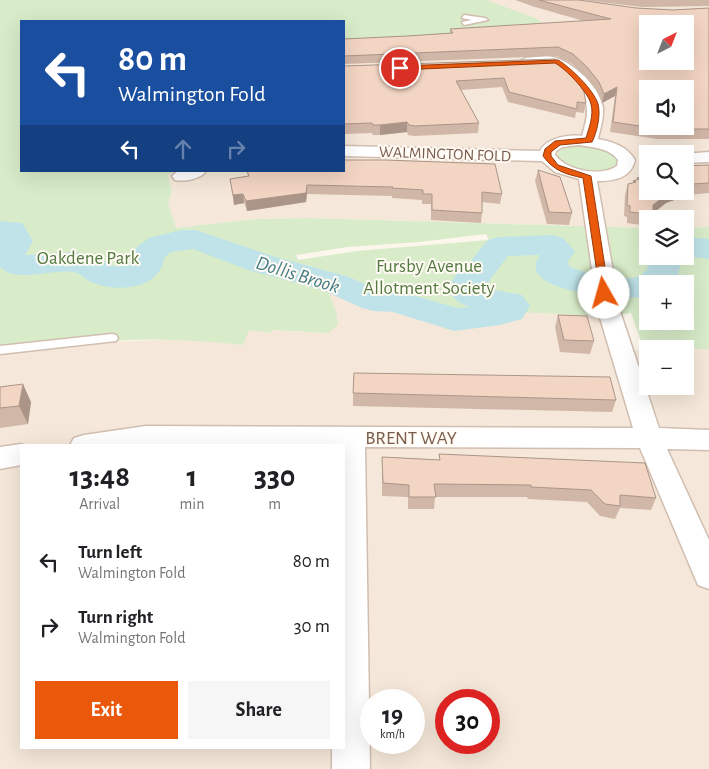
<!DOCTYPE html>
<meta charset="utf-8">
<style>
body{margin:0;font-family:"Alegreya Sans",sans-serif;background:#f6f6f6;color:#202124;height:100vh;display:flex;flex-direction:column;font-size:19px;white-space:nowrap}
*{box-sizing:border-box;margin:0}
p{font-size:16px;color:#757577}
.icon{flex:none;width:28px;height:28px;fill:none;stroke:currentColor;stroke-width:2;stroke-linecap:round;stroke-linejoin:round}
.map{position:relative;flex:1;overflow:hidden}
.side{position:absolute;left:20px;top:444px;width:325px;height:305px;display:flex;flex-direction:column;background:#fff;border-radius:0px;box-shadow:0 5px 20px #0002}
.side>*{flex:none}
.top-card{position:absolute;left:20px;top:20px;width:325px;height:152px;border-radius:0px;box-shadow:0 5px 20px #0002;background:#1a4fa0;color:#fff;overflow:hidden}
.needle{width:32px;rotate:42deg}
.tools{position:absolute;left:639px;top:15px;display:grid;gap:10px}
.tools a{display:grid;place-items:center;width:55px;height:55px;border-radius:0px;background:#fff;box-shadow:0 5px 20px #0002;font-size:25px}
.speed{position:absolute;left:360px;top:689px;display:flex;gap:10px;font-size:25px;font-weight:700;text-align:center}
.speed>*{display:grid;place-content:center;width:65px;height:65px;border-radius:50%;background:#fff;box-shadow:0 5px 20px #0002;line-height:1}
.speed small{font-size:12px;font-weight:400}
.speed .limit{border:8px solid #d22;background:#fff;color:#111}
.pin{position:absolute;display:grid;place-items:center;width:42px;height:42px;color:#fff;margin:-21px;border:2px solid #fff;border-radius:50%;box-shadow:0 1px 5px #0007}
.me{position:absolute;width:55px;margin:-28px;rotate:353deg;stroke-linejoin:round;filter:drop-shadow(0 0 4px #0008)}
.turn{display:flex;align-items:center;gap:18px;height:105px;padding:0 15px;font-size:22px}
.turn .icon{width:65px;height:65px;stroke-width:2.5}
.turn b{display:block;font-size:35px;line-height:42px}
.lanes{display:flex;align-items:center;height:48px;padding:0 15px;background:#0003;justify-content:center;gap:25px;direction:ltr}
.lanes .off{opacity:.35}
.eta{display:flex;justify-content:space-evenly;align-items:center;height:85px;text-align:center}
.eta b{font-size:30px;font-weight:700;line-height:35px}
.button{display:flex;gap:10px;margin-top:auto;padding:10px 15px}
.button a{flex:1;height:58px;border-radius:0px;background:#ea580c;color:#fff;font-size:20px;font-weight:700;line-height:58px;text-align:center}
.button a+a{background:#f6f6f6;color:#202124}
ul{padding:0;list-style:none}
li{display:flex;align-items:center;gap:15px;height:65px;padding:0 15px}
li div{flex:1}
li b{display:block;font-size:19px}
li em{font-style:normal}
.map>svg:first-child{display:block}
</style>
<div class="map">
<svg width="709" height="769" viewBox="0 0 709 769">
<rect width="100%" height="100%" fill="#fdf6ec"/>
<path fill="#f5e8da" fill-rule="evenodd" d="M481,0H709V227L685,228V219H648L647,228L306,218L256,219L176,228L168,203L172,192L167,171H344V43ZM648,24H685V61H648ZM648,89H685V126H648ZM648,154H685V191H648Z
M332,289H340L363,299L396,304V307L434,314L456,325L466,326L488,318L510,316L515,312L599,316L608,350H647L648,386H685V349H709V769H0V352L43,350L102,342L181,339L249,330L272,333V330L328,333L333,302L328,293ZM21,445H344V748H21ZM371,700H414V742H371ZM446,700H489V742H446Z"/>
<path fill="#d8ecc9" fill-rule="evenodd" d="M0,0H487L535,18L547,26L344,44V21H21V171H173L174,172L168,175L172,192L168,203L176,228L257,219L306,218L647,228L648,256H685V228L709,227V349H648L644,350L631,313L618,315L595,298L599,316L515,312L507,318H488L461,326L434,314L396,307V304L372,303L340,289H332L329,293L336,311L338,325L328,333L272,330V333L249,330L243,345C196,340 150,337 102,342C68,345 35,350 0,352ZM486,234L489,240L357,251L298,260L296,255L347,247L419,242ZM648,284H685V321H648Z
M578,144C591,146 612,146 617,161L616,165C601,176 564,174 557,155C561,146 570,145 578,144Z"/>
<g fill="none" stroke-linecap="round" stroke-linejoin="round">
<path fill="#bfe3e8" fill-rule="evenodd" d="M0,221L22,223L33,241L25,255C48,256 69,249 91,255C107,259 113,273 130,263L132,255L136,248L149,238L181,230H196L272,256L346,276L379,290H395L457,308L470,307C460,304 455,300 449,291L451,282L456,275L469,263L488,240L499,237L552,235L563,238L575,251L568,261L569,266C581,273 624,282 637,277C640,276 644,272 647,270L649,256H681C679,285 674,284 648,284V297L641,298C622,297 513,294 540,255L508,256L484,288L522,295L530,306L522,319L500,325L454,331L393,312L374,311L362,308L322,290L248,270L193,249L171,252L164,258C160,290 116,293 91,282C84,278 79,272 71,272C50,269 17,284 0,267Z
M685,237L709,239V259L683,256H685Z"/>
<defs>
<path id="lane" d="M464,15L485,18L488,20L464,25L462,22L472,20L462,18Z
M112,334L116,335L118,338L116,341L0,354V346Z"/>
<path id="street" d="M546,56C568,57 600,85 603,108C604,118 600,129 598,139C613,142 627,146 635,160C631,179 613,181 597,181L620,311L659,428L709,430V450L667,449L709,540V589L698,585L640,448L365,447L370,769H332V748H344V445H70L74,438L84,435L146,426L633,428L598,311L579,179L555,172L542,161L344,156V146L540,151C546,138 569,134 582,136C590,110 590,99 571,80C566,75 559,67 553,65C542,62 527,71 519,62L526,58ZM578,145C591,147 610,148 618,160L617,166C601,177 567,171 555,155L556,151L563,147Z
M709,152V162L685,163V154H682Z
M178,171H206C201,179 184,182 175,180L172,176Z
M21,444L23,445L21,465L0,469V447Z"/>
</defs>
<use href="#lane" stroke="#d1beb0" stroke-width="3"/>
<use href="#street" stroke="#d1beb0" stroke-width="3"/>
<use href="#lane" fill="#fff" fill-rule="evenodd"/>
<use href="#street" fill="#fff" fill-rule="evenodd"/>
</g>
<path fill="#d1b7a8" d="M515,0H579L636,8L673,10L709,8V139H657L610,132L615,96L602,103L597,91L585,76L571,63L556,56L344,64V65V39L407,36L450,33V29L584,21L535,7Z
M583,0H709V6L642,7Z
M555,59L586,103L584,113L576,112L575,118L508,102L502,87L461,90L479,123L478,133L414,136L408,135L407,132L380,135H373L372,133L344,134V66Z
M709,165V193L688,195L666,203L653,213L652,219H648V226L627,223V217L624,216L625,195L628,184L633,183V181L636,180L637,178Z
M538,170L572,213L569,225L547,224L535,181Z
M247,171H344L502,194L500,204L482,202V213L481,223L431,220V204H422V200L392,198V196L307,194L306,202L247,211L244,203L234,205L230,179L248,176Z
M558,315L594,341L590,354L560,352L555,327Z
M0,387L31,402L28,424L0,428Z
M353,393L616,400L612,412L353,406Z
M439,454L656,498L651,510L620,508L615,519L600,516L587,502L528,499L527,497H435L434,509H408V497L382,496V457L439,460Z"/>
<path fill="#aa9588" d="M617,87L615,96L602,103L604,94Z
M407,122V132L380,135V125Z
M692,184L688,195L666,203L651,215L653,205L669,192L685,191V186Z
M307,185V194L306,202L247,211L246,201Z
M243,194L244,203L234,205L233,195Z
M23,384L31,402L28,424L19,406Z"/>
<path fill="#f3d5c3" stroke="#aa9588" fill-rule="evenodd" d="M539,0H579L636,8L673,10L709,8V129H660L613,122L617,87L604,94L599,82L587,67L573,54L558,47L344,56V39L407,36L453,33L450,29L611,19ZM648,24H685V61H648ZM648,89H685V126H648Z
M555,59L577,80L584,92L586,103L577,102V109L509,92L504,78L456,81L479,123L415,126L409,125L407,122L380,125H373L372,123L344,124V66Z
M344,160H385L495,164L502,194L482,192V213L432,210V194H423V190L392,188L393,187L307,185L306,193L246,201L243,194L233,195L230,179L249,176L247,171H344Z
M709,165V183L692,184L685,186V166Z
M538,170L560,177L572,213L549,212Z
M648,174V191H671L653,205V215L630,212V206L627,205L628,184L636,182L633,181L639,179L637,178Z
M558,315L587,316L594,341L564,340Z
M354,373L610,377L616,400L353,393Z
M23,384L19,406L0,408V387Z
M439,454L645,463L656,498L620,495V506L605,504L591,490L531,487V485L434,484L436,497H409V485L383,483L382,457L440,460Z"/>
<path fill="#ea580c" stroke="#983908" d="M558,60C570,67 594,90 598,104C601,115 597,132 592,142L560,145L551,152V156L558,165L591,176L609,293L604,296L600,293L583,178C565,174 554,171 543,156L545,149L555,141L586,138C589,128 594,115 591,104C588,92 566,69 555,63L400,70L397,68L400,66Z"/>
<g text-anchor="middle" stroke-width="4" stroke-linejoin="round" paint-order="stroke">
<g font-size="16" fill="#7a5c4d" stroke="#fffaf3">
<text transform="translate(445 153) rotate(2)" y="6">WALMINGTON FOLD</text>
</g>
<g font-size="19" fill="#537a41" stroke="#fffaf3">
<text x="88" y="264">Oakdene Park</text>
<text x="429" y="272">Fursby Avenue<tspan x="429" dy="22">Allotment Society</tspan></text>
</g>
<g font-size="19" fill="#7a5c4d" stroke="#fffaf3">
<text x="411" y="444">BRENT WAY</text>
</g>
<g font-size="20" font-style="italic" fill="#437c86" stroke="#fffaf3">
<text transform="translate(298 274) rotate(17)" y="7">Dollis Brook</text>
</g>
</g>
</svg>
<div class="tools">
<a><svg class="needle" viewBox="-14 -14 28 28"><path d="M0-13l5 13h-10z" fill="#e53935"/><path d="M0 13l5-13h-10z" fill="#757577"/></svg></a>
<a><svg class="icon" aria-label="sound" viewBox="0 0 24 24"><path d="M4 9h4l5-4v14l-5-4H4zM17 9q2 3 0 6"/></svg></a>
<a><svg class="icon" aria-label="search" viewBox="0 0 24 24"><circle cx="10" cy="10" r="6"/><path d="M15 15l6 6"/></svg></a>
<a><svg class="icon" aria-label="layers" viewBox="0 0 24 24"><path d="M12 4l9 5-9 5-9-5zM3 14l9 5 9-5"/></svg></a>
<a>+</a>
<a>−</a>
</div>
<div class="speed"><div>19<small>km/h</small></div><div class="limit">30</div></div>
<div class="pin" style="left:400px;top:68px;background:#d93025"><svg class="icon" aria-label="arrive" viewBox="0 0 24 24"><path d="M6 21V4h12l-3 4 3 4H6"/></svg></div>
<svg class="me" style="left:604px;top:293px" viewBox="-20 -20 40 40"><circle r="19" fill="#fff"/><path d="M0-13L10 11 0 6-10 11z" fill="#ea580c"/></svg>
<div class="top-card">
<div class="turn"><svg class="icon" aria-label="left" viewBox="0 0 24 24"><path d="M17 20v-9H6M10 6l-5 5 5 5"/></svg><div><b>80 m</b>Walmington Fold</div></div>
<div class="lanes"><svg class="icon" aria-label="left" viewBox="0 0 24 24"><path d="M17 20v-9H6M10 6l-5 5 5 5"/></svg><svg class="icon off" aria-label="ahead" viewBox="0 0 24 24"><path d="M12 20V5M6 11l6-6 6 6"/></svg><svg class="icon off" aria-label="right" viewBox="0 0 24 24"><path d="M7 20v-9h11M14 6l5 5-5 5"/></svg></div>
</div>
<section class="side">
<div class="eta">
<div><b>13:48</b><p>Arrival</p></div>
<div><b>1</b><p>min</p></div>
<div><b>330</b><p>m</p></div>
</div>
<ul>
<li><svg class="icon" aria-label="left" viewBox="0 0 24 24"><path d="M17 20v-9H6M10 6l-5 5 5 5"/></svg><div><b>Turn left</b><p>Walmington Fold</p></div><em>80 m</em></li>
<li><svg class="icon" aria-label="right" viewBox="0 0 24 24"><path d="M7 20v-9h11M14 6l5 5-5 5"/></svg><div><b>Turn right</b><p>Walmington Fold</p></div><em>30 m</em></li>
</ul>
<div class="button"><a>Exit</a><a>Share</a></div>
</section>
</div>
